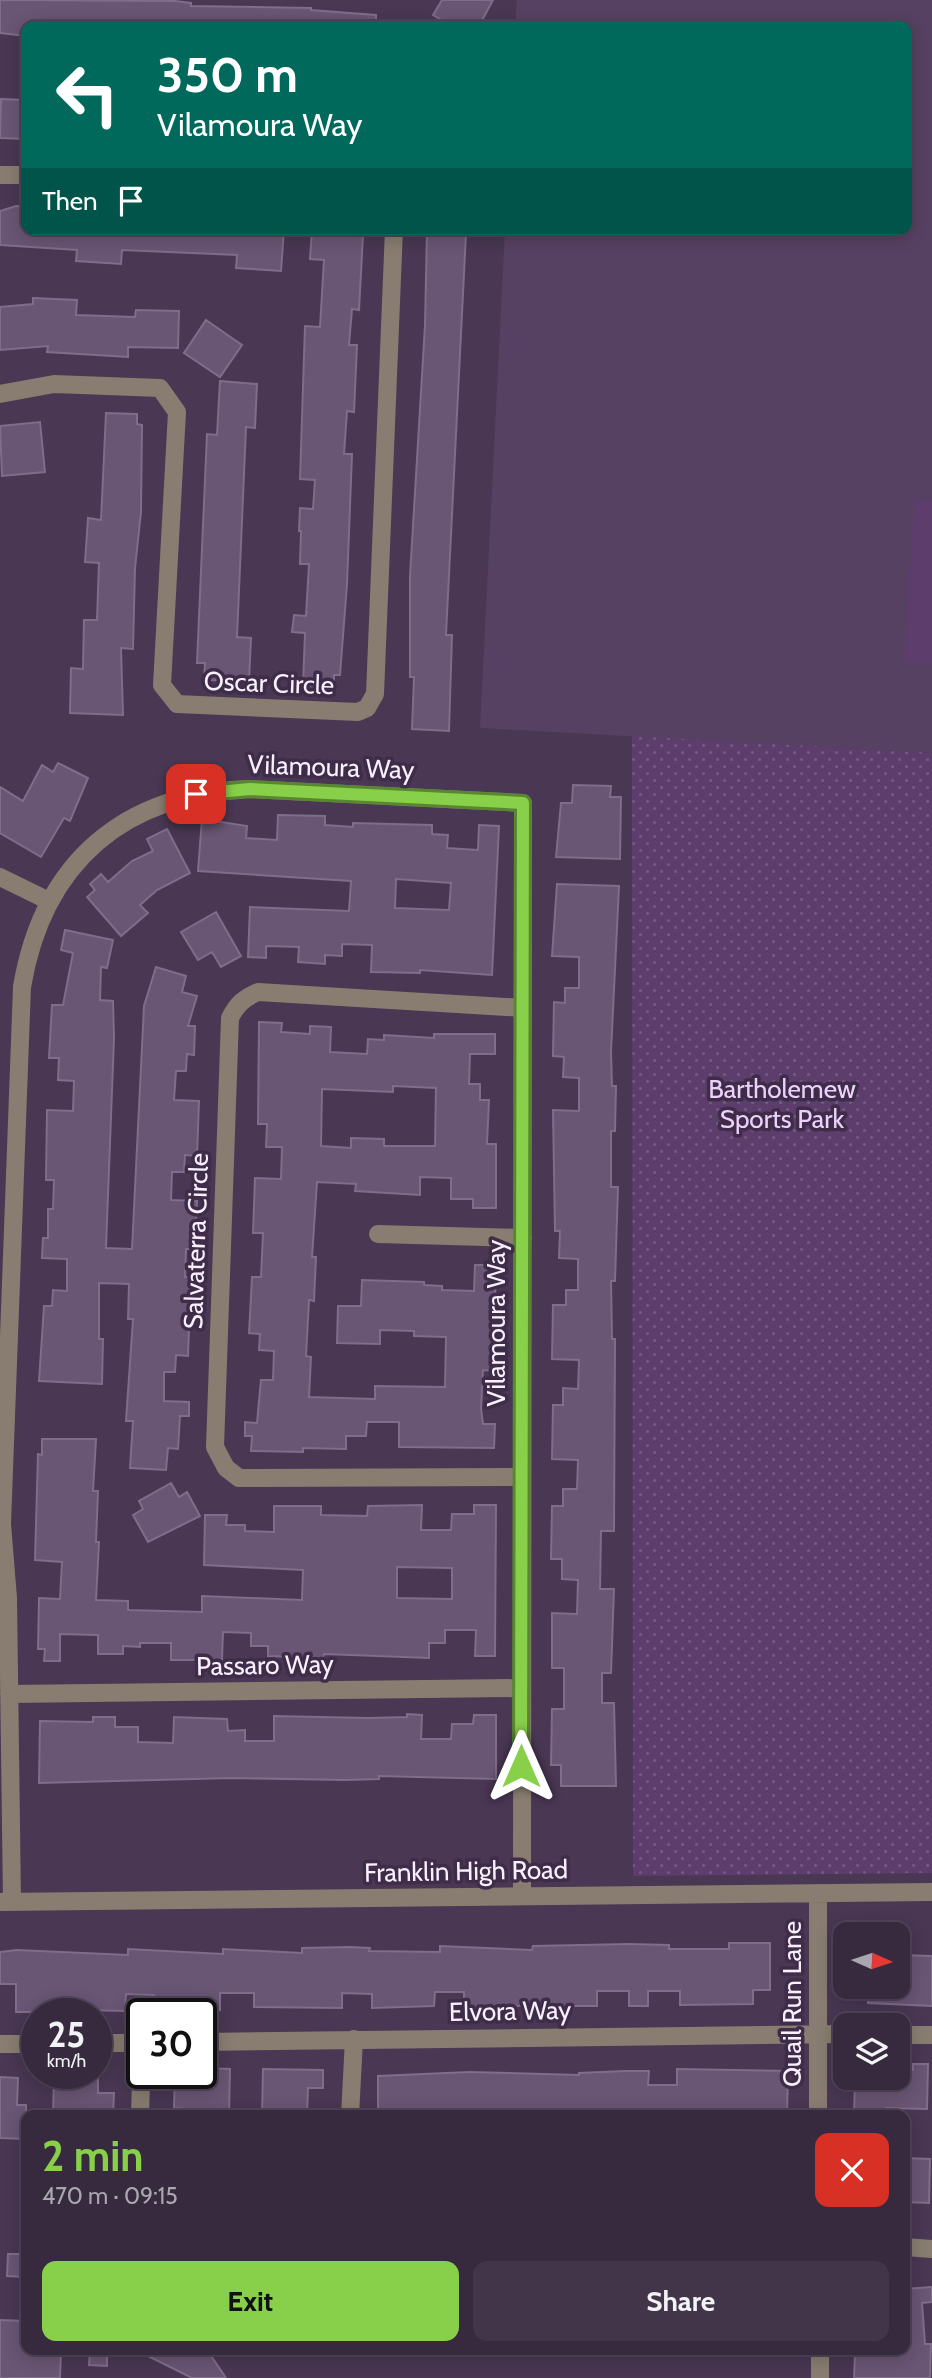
<!DOCTYPE html>
<meta charset="utf-8">
<style>
body{margin:0;font-family:Cabin,sans-serif;background:#423549;color:#f1f3f6;height:100vh;display:flex;flex-direction:column;font-size:26px;white-space:nowrap}
*{box-sizing:border-box;margin:0}
p{font-size:23px;color:#aaa6b0}
.icon{flex:none;width:38px;height:38px;fill:none;stroke:currentColor;stroke-width:2;stroke-linecap:round;stroke-linejoin:round}
.map{position:relative;flex:1;overflow:hidden}
.sheet{position:absolute;left:21px;top:2110px;width:889px;height:245px;display:flex;flex-direction:column;background:#37293e;border-radius:14px;box-shadow:0 4px 18px #0003,0 0 0 2px #514558}
.sheet>*{flex:none}
.top-card{position:absolute;left:21px;top:21px;width:891px;height:214px;border-radius:14px;box-shadow:0 4px 18px #0003,0 0 0 2px #514558;background:#00695c;color:#fff;overflow:hidden}
.needle{width:46px;rotate:93deg}
.fabs{position:absolute;left:833px;top:1922px;display:grid;gap:14px}
.fabs a{display:grid;place-items:center;width:77px;height:77px;border-radius:14px;background:#37293e;box-shadow:0 4px 18px #0003,0 0 0 2px #514558;font-size:35px}
.speed{position:absolute;left:21px;top:1998px;display:flex;gap:14px;font-size:35px;font-weight:700;text-align:center}
.speed>*{display:grid;place-content:center;width:91px;height:91px;border-radius:50%;background:#37293e;box-shadow:0 4px 18px #0003,0 0 0 2px #514558;line-height:1}
.speed small{font-size:18px;font-weight:400}
.speed .limit{border:4px solid #111;border-radius:10px;background:#fff;color:#111}
.pin{position:absolute;display:grid;place-items:center;width:60px;height:60px;color:#fff;margin:-30px;border-radius:14px;box-shadow:0 4px 10px #0006}
.me{position:absolute;width:77px;margin:-38px;rotate:0deg;stroke-linejoin:round;filter:drop-shadow(0 0 5px #0008)}
.turn{display:flex;align-items:center;gap:24px;height:147px;padding:0 21px;font-size:32px}
.turn .icon{width:91px;height:91px;stroke-width:2.5}
.turn b{display:block;font-size:49px;line-height:60px}
.then{display:flex;align-items:center;height:66px;padding:0 21px;background:#0003;gap:14px;font-size:26px}
.round{display:grid;place-items:center;flex:none;width:74px;height:74px;border-radius:14px;background:#423549}
.head{display:flex;align-items:center;justify-content:space-between;height:119px;padding:0 21px}
h1{font-size:42px;font-weight:700;line-height:52px;color:#88cf4a}
.action{display:flex;gap:14px;margin-top:auto;padding:14px 21px}
.action a{flex:1;height:80px;border-radius:14px;background:#88cf4a;color:#111;font-size:28px;font-weight:700;line-height:80px;text-align:center}
.action a+a{background:#423549;color:#f1f3f6}
.map>svg:first-child{display:block}
</style>
<div class="map">
<svg width="932" height="2378" viewBox="0 0 932 2378">
<defs>
<pattern id="park-dots" width="8" height="8" patternUnits="userSpaceOnUse" patternTransform="scale(1.75)"><rect width="8" height="8" fill="#5c3d6c"/><path d="M2 2h.1M6 6h.1" fill="none" stroke="#745982" stroke-width="1.8" stroke-linecap="round"/></pattern>
</defs>
<rect width="100%" height="100%" fill="#493753"/>
<path fill="#574162" d="M517,0H932V753L480,728L505,229H906V26H515Z"/>
<path fill="#5c3d6c" d="M914,499L932,500V664L905,663Z"/>
<path fill="url(#park-dots)" d="M632,736L932,753V1873L633,1876Z"/>
<path fill="#695574" stroke="#806c8b" stroke-width="2" fill-rule="evenodd" d="M0,0L175,1L191,3V6L311,8V10L376,15V26H26V36L0,33Z
M442,0H493L479,26H452L433,15Z
M1,99L26,100V139L0,138Z
M16,206L26,207V229H284L281,271L236,268L237,255L122,250L121,264L76,261L77,250L0,245V211Z
M312,229H355V234L363,235L359,310L352,309L349,345H357L354,412L347,411L344,454H352L347,584L340,675H334V687L303,686L305,633L292,632L294,615L306,616L309,564H300L301,531H299L300,508L313,509L315,480L300,479L305,326L320,327L324,260L310,259Z
M427,231L466,233L446,635H452L449,731L412,729L414,677H410V576L425,325Z
M33,298L77,300L76,315L135,317L136,310L179,311L178,348L128,347V357L47,352L48,346L0,350V307L33,304Z
M206,320L242,345L220,377L184,353Z
M220,381L257,384L255,428L246,427L237,637L251,638L249,681L204,680L205,663H197L207,434L217,435Z
M106,413L137,414V424L142,425L141,512L135,568L133,649L121,648L123,715L70,713L71,668L83,669L84,620H97L99,563L85,562L88,518L101,520Z
M40,422L45,472L2,476L0,426Z
M58,763L88,778L70,821L64,818L41,857L0,833V787L23,801L42,765L53,772Z
M573,785L611,786L610,797H621L620,859L556,857L561,803H572Z
M278,815L325,816V825L353,827V823L432,825V834L448,835L447,848L478,850L479,825L499,826L492,975L420,970V973L371,972L372,945L342,944V956L325,955V964L298,962L299,947L266,946V958L248,957L250,907L349,911L351,881L198,871L202,819L247,826L246,838L277,840ZM396,879L451,883L449,910L395,908Z
M167,829L190,873L157,890L140,905L148,913L121,936L87,897L95,890L90,884L101,874L108,882L132,861L153,851L147,839Z
M557,884L619,886L611,1052L612,1086H616L615,1131H611V1187H618L615,1281H611L612,1339H615L614,1531H601L600,1589H614L611,1673H602V1703H614L616,1786H561V1765H551L552,1709H564V1668H552V1613L577,1614L578,1580L562,1579V1559H551L552,1506H563V1489H577L578,1460L552,1459L553,1405H563V1388L578,1389L579,1360L552,1359L553,1305H566V1290H578V1259L559,1258L560,1231H555L553,1110L579,1111V1078L563,1077L564,1057L553,1056L554,1002L565,1003V988H579V957L552,956Z
M216,912L241,956L221,967L212,952L198,960L181,932Z
M65,930L113,940L107,968L101,967L100,1000L113,1001L114,1038L106,1248L132,1249L144,1006L156,967L186,976L182,992L197,996L188,1026H195L194,1055L187,1054L186,1071H176L174,1100L199,1101L197,1156L185,1155L184,1172H172L171,1200L197,1201L195,1249H186L185,1277H191L188,1356L176,1355L175,1372H164V1401L189,1402V1416H180L178,1449L168,1448L166,1470L130,1468L133,1421H126L133,1319H128L129,1284L99,1283V1339H103L102,1384L39,1381L44,1306H52L53,1290L67,1291V1259L42,1258L43,1238H48V1209H53L54,1180H46L47,1110L73,1111L74,1081L58,1080L59,1058H49L52,1005H63L73,953L61,950Z
M259,1022L282,1023L281,1032L310,1034V1026L331,1027L330,1052L367,1054L368,1039L384,1040V1035L434,1038V1034H495V1054H470L469,1084H480V1100H489L487,1144H496V1208H473V1199H451V1178L420,1177V1195L355,1191L356,1184L317,1182L312,1257H316L314,1301L309,1300L306,1356L311,1357L309,1397L375,1399V1386L445,1387L446,1337L414,1336V1331L380,1330V1344L337,1343L338,1306H361L362,1280L424,1282V1285L442,1286V1290L474,1291L475,1265H496L493,1371L483,1370L481,1408L483,1424H495L494,1448L399,1447V1422H367L366,1436H346V1449L303,1448V1452L251,1451L252,1436H245V1422L257,1423L261,1380H273L274,1351L259,1350L260,1334L249,1333L252,1277H261L263,1233H253L255,1178L281,1179L282,1147H266L267,1124H258ZM393,1086L436,1088L435,1146H384V1139L351,1138V1148L321,1146L322,1089L393,1092Z
M42,1439H96L93,1491H98L96,1542H99L96,1600L128,1601V1610L202,1612V1596L302,1600L303,1570L204,1565L205,1515H227L226,1525H245V1531L274,1532V1506H321V1515L367,1516L368,1506L422,1505L421,1530H451L452,1514H474V1505H496L495,1656H475L476,1630H445V1643H429V1658L324,1654L323,1658L268,1656V1646H251V1633L223,1632L222,1660H171V1643H140V1647L123,1646V1654H98V1635L60,1634V1661H44L45,1649H38L39,1598L60,1599L62,1562L35,1560L38,1454L42,1455ZM397,1567L452,1568V1599L397,1598Z
M171,1483L179,1497L187,1492L200,1516L148,1542L133,1515L143,1509L139,1501Z
M407,1714L422,1715L421,1739H451L452,1724H473L474,1715H496V1779L379,1776V1779L345,1780L233,1778L39,1783L40,1721L93,1722V1717H115V1727H138V1742L173,1743L174,1717L227,1719L228,1731L245,1730V1741H274V1716L368,1718L407,1717Z
M729,1943H770V1990H753V2004L680,2005V1991H648V2006H629V1991H597V2006H573V2009L505,2005L464,2008V1992H435L434,2006L372,2008V1994L342,1993V2008L254,2007V1993H220V2010H204L154,2008V1995L126,1994L125,2011L39,2009V2012H16V1984H0V1952L17,1950L128,1955V1949L223,1954V1949L302,1953V1948L349,1947L370,1948L369,1951L440,1952V1946L532,1950L533,1946L629,1944L669,1945V1949H729Z
M898,1955L932,1956V2006L868,2003L869,1986H898Z
M913,2064H928L927,2109L886,2108V2116H854L855,2077H898V2070H913Z
M201,2068L230,2069L229,2116H186V2109L174,2108L175,2074H201Z
M263,2069L323,2070V2088H308L307,2116H262Z
M677,2069L788,2071L787,2116H378V2076L469,2072L579,2075V2073L625,2071H649L648,2085H677Z
M54,2074H98V2093H114L113,2116H53Z
M0,2077L18,2078L17,2105H26V2139L0,2138Z
M905,2158L930,2159L929,2203L905,2202Z
M8,2254H26V2277L7,2276Z
M932,2287V2302L922,2303L925,2344H931L930,2378H854L855,2355L866,2356V2350H905V2289Z
M0,2320L26,2321V2350H61L60,2378H0Z
M90,2350H107V2366L89,2365Z
M136,2350H207L226,2378H192Z"/>
<g fill="none" stroke-linecap="round" stroke-linejoin="round">
<path stroke="#887d70" stroke-width="18" d="M0,175H26
M0,394L54,384L160,388L177,412L162,685L177,704L358,712L367,708L375,694L394,229
M0,877L49,901
M378,1234L523,1238
M521,1477L239,1478L226,1468L215,1447L230,1018C237,1004 244,998 258,992L523,1008
M9,1694L520,1688
M818,1893V2116
M0,1902L932,1892
M12,1902L8,1598L2,1524L22,987C43,862 124,793 250,789L523,803L522,1896
M898,2035H932
M201,2042L845,2034
M96,2043H142
M0,2044H37
M140,2116L142,2043
M350,2116L354,2039
M905,2247L932,2249
M820,2378V2350"/>
</g>
<g fill="none" stroke-linecap="round" stroke-linejoin="round">
<defs>
<path id="route" d="M196,794L250,789L523,803L521,1766"/>
</defs>
<use href="#route" stroke="#588730" stroke-width="18"/>
<use href="#route" stroke="#88cf4a" stroke-width="12"/>
</g>
<g text-anchor="middle" stroke-width="7" stroke-linejoin="round" paint-order="stroke">
<g font-size="26" fill="#f9f0fe" stroke="#3e2c48">
<text transform="translate(269 683) rotate(2)" y="9">Oscar Circle</text>
<text transform="translate(331 767) rotate(2)" y="9">Vilamoura Way</text>
<text transform="translate(196 1241) rotate(-88)" y="9">Salvaterra Circle</text>
<text transform="translate(496 1323) rotate(-90)" y="9">Vilamoura Way</text>
<text transform="translate(265 1665) rotate(-1)" y="9">Passaro Way</text>
<text transform="translate(466 1871) rotate(-1)" y="9">Franklin High Road</text>
<text transform="translate(792 2004) rotate(-90)" y="9">Quail Run Lane</text>
<text transform="translate(510 2011) rotate(-1)" y="9">Elvora Way</text>
</g>
<g font-size="26" fill="#edd1fd" stroke="#3e2c48">
<text x="782" y="1098">Bartholemew<tspan x="782" dy="30">Sports Park</tspan></text>
</g>
</g>
</svg>
<div class="fabs">
<a><svg class="needle" viewBox="-14 -14 28 28"><path d="M0-13l5 13h-10z" fill="#e53935"/><path d="M0 13l5-13h-10z" fill="#aaa6b0"/></svg></a>
<a><svg class="icon" aria-label="layers" viewBox="0 0 24 24"><path d="M12 4l9 5-9 5-9-5zM3 14l9 5 9-5"/></svg></a>
</div>
<div class="speed"><div>25<small>km/h</small></div><div class="limit">30</div></div>
<div class="pin" style="left:196px;top:794px;background:#d93025"><svg class="icon" aria-label="arrive" viewBox="0 0 24 24"><path d="M6 21V4h12l-3 4 3 4H6"/></svg></div>
<svg class="me" style="left:521px;top:1766px" viewBox="-20 -20 40 40"><path d="M0-17L14 15 0 8-14 15z" fill="#88cf4a" stroke="#fff" stroke-width="4"/></svg>
<div class="top-card">
<div class="turn"><svg class="icon" aria-label="left" viewBox="0 0 24 24"><path d="M17 20v-9H6M10 6l-5 5 5 5"/></svg><div><b>350 m</b>Vilamoura Way</div></div>
<div class="then">Then<svg class="icon" aria-label="arrive" viewBox="0 0 24 24"><path d="M6 21V4h12l-3 4 3 4H6"/></svg></div>
</div>
<section class="sheet">
<div class="head"><div><h1>2 min</h1><p>470 m · 09:15</p></div><a class="round" style="background:#d93025;color:#fff"><svg class="icon" aria-label="close" viewBox="0 0 24 24"><path d="M6 6l12 12M18 6L6 18"/></svg></a></div>
<div class="action"><a>Exit</a><a>Share</a></div>
</section>
</div>
